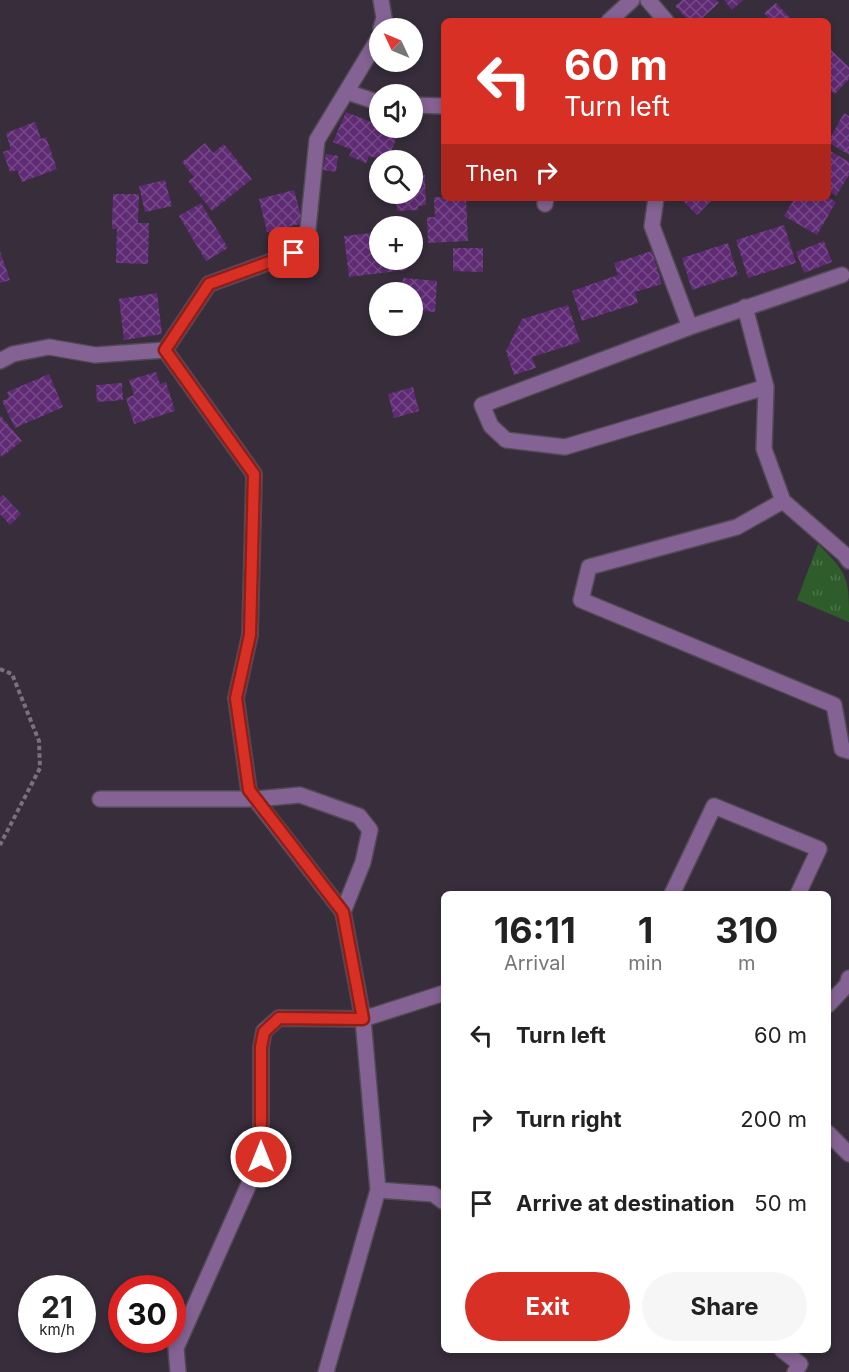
<!DOCTYPE html>
<meta charset="utf-8">
<style>
body{margin:0;font-family:Inter,sans-serif;background:#f6f6f6;color:#222;height:100vh;display:flex;flex-direction:column;font-size:22px;white-space:nowrap}
*{box-sizing:border-box;margin:0}
p{font-size:20px;color:#767676}
.icon{flex:none;width:33px;height:33px;fill:none;stroke:currentColor;stroke-width:2;stroke-linecap:round;stroke-linejoin:round}
.map{position:relative;flex:1;overflow:hidden}
.drawer{position:absolute;left:441px;top:891px;width:390px;height:462px;display:flex;flex-direction:column;background:#fff;border-radius:9px;box-shadow:0 3px 9px #0003}
.drawer>*{flex:none}
.banner{position:absolute;left:441px;top:18px;width:390px;height:183px;border-radius:9px;box-shadow:0 3px 9px #0003;background:#d93025;color:#fff;overflow:hidden}
.needle{width:39px;rotate:314deg}
.buttons{position:absolute;left:369px;top:18px;display:grid;gap:12px}
.buttons a{display:grid;place-items:center;width:54px;height:54px;border-radius:50%;background:#fff;box-shadow:0 3px 9px #0003;font-size:30px}
.speed{position:absolute;left:18px;top:1275px;display:flex;gap:12px;font-size:30px;font-weight:700;text-align:center}
.speed>*{display:grid;place-content:center;width:78px;height:78px;border-radius:50%;background:#fff;box-shadow:0 3px 9px #0003;line-height:1}
.speed small{font-size:15px;font-weight:400}
.speed .limit{border:9px solid #d22;background:#fff;color:#111}
.pin{position:absolute;display:grid;place-items:center;width:51px;height:51px;color:#fff;margin:-26px;border-radius:12px;box-shadow:0 3px 9px #0006}
.me{position:absolute;width:66px;margin:-33px;rotate:0deg;stroke-linejoin:round;filter:drop-shadow(0 0 4px #0008)}
.turn{display:flex;align-items:center;gap:21px;height:126px;padding:0 24px;font-size:27px}
.turn .icon{width:78px;height:78px;stroke-width:2.5}
.turn b{display:block;font-size:42px;line-height:51px}
.then{display:flex;align-items:center;height:57px;padding:0 24px;background:#0003;gap:12px;font-size:22px}
.eta{display:flex;justify-content:space-evenly;align-items:center;height:102px;text-align:center}
.eta b{font-size:36px;font-weight:700;line-height:42px}
.primary-button{display:flex;gap:12px;margin-top:auto;padding:12px 24px}
.primary-button a{flex:1;height:69px;border-radius:36px;background:#d93025;color:#fff;font-size:24px;font-weight:700;line-height:69px;text-align:center}
.primary-button a+a{background:#f6f6f6;color:#222}
ul{padding:0;list-style:none}
li{display:flex;align-items:center;gap:18px;height:84px;padding:0 24px}
li div{flex:1}
li b{display:block;font-size:22px}
li em{font-style:normal}
.map>svg:first-child{display:block}
</style>
<div class="map">
<svg width="849" height="1372" viewBox="0 0 849 1372">
<defs>
<pattern id="park-tufts" width="24" height="20" patternUnits="userSpaceOnUse" patternTransform="scale(1.5)"><rect width="24" height="20" fill="#2f5c2b"/><path d="M3 7l-1-3M5 7V3M7 7l1-3M15 17l-1-3M17 17v-4M19 17l1-3" fill="none" stroke="#4d734a"/></pattern>
<pattern id="building-cross-hatch" width="8" height="8" patternUnits="userSpaceOnUse" patternTransform="scale(1.5)"><rect width="8" height="8" fill="#5f2b74"/><path d="M0 0l8 8M0 8l8-8" fill="none" stroke="#764988"/></pattern>
</defs>
<rect width="100%" height="100%" fill="#372d3b"/>
<path fill="url(#park-tufts)" d="M818,544C849,575 849,578 849,622L797,600Z"/>
<path fill="url(#building-cross-hatch)" d="M682,0H716L719,3L699,21H689L675,6Z
M724,0H743L732,10Z
M776,3L793,21H771L764,13Z
M828,47L849,67V79L835,94L828,88Z
M346,112L399,133L387,160L369,156L366,163L349,156L352,150L333,142Z
M844,113L849,116V155L828,142Z
M35,122L41,139L46,137L57,169L22,182L17,170L10,172L3,152L11,149L6,133Z
M205,143L213,153L224,144L252,179L212,211L188,181L194,177L182,162Z
M829,150L849,162V175L836,196L828,190Z
M326,154L338,156L336,172L323,170Z
M412,175H425L426,205L418,206V210L397,211L396,195L412,194Z
M165,180L172,206L145,212L139,186Z
M294,190L303,223L267,232L259,199Z
M113,194H139L138,223H149L148,264L116,263L117,229H112Z
M434,197L466,198L468,241L428,243L427,217H435Z
M828,197L836,202L817,235L784,216L795,198Z
M680,198H714L697,215Z
M201,203L228,248L206,261L179,216Z
M784,225L796,263L748,278L736,240Z
M380,232V260H405L406,270L349,277L344,236Z
M824,241L832,262L804,273L796,252Z
M728,243L738,275L692,290L682,258Z
M453,248H483V272L453,271Z
M0,251L10,280L0,283Z
M652,251L662,284L635,292L638,303L582,321L572,291L618,275L614,263Z
M403,278L437,281L435,312L412,310V292H402Z
M157,293L162,334L124,340L119,299Z
M568,305L580,342L532,357L536,368L514,375L506,351L522,319Z
M156,372L160,384L166,382L175,411L134,424L126,398L134,395L129,380Z
M49,374L63,407L15,428L2,401L9,398L7,392Z
M122,383L123,400L97,402L96,385Z
M413,387L419,411L394,418L388,394Z
M0,415L22,441L2,457L0,454Z
M3,495L21,514L10,525L0,514V497Z"/>
<g fill="none" stroke-linecap="round" stroke-linejoin="round">
<defs>
<path id="minor" d="M381,0L384,18L381,28
M648,0L666,21
M609,21L632,0
M347,92L380,103
M412,105L444,106
M656,198L652,226L690,327
M545,204L546,198
M745,307L766,387L764,449L783,501L844,554L849,561
M0,361L13,354L49,347L95,355L165,350
M766,387L565,447L506,440L491,426L482,405L690,327L842,275
M783,501L737,527L589,567L581,600L834,705L842,749L849,751
M100,799H256L300,795L359,816L370,830L363,862L343,912
M672,894L714,806L819,849L798,894
M828,1005L847,985L849,978
M828,1133L849,1154
M378,1190L433,1194L444,1202
M782,1350L800,1364L795,1372
M178,1372L176,1348L261,1157V1047L264,1031L279,1018L363,1019L444,993
M326,1372L378,1190L363,1019L343,912L249,791L236,698L250,635L254,474L165,350L209,284L294,253L307,238L317,140L380,36"/>
</defs>
<use href="#minor" stroke="#524956" stroke-width="18"/>
<path stroke="#7a717d" stroke-width="4" stroke-dasharray="4.5 3" stroke-linecap="butt" d="M0,669L12,674L39,741L40,768L0,845"/>
<use href="#minor" stroke="#846293" stroke-width="15"/>
</g>
<g fill="none" stroke-linecap="round" stroke-linejoin="round">
<defs>
<path id="route" d="M261,1157V1047L264,1032L279,1018L363,1019L343,912L249,790L236,698L250,635L254,474L165,350L209,284L294,253"/>
</defs>
<use href="#route" stroke="#8d1f18" stroke-width="15"/>
<use href="#route" stroke="#d93025" stroke-width="10"/>
</g>
</svg>
<div class="buttons">
<a><svg class="needle" viewBox="-14 -14 28 28"><path d="M0-13l5 13h-10z" fill="#e53935"/><path d="M0 13l5-13h-10z" fill="#767676"/></svg></a>
<a><svg class="icon" aria-label="sound" viewBox="0 0 24 24"><path d="M4 9h4l5-4v14l-5-4H4zM17 9q2 3 0 6"/></svg></a>
<a><svg class="icon" aria-label="search" viewBox="0 0 24 24"><circle cx="10" cy="10" r="6"/><path d="M15 15l6 6"/></svg></a>
<a>+</a>
<a>−</a>
</div>
<div class="speed"><div>21<small>km/h</small></div><div class="limit">30</div></div>
<div class="pin" style="left:294px;top:253px;background:#d93025"><svg class="icon" aria-label="arrive" viewBox="0 0 24 24"><path d="M6 21V4h12l-3 4 3 4H6"/></svg></div>
<svg class="me" style="left:261px;top:1157px" viewBox="-20 -20 40 40"><circle r="17" fill="#d93025" stroke="#fff" stroke-width="3"/><path d="M0-11L8 9 0 5-8 9z" fill="#fff"/></svg>
<div class="banner">
<div class="turn"><svg class="icon" aria-label="left" viewBox="0 0 24 24"><path d="M17 20v-9H6M10 6l-5 5 5 5"/></svg><div><b>60 m</b>Turn left</div></div>
<div class="then">Then<svg class="icon" aria-label="right" viewBox="0 0 24 24"><path d="M7 20v-9h11M14 6l5 5-5 5"/></svg></div>
</div>
<section class="drawer">
<div class="eta">
<div><b>16:11</b><p>Arrival</p></div>
<div><b>1</b><p>min</p></div>
<div><b>310</b><p>m</p></div>
</div>
<ul>
<li><svg class="icon" aria-label="left" viewBox="0 0 24 24"><path d="M17 20v-9H6M10 6l-5 5 5 5"/></svg><div><b>Turn left</b></div><em>60 m</em></li>
<li><svg class="icon" aria-label="right" viewBox="0 0 24 24"><path d="M7 20v-9h11M14 6l5 5-5 5"/></svg><div><b>Turn right</b></div><em>200 m</em></li>
<li><svg class="icon" aria-label="arrive" viewBox="0 0 24 24"><path d="M6 21V4h12l-3 4 3 4H6"/></svg><div><b>Arrive at destination</b></div><em>50 m</em></li>
</ul>
<div class="primary-button"><a>Exit</a><a>Share</a></div>
</section>
</div>
